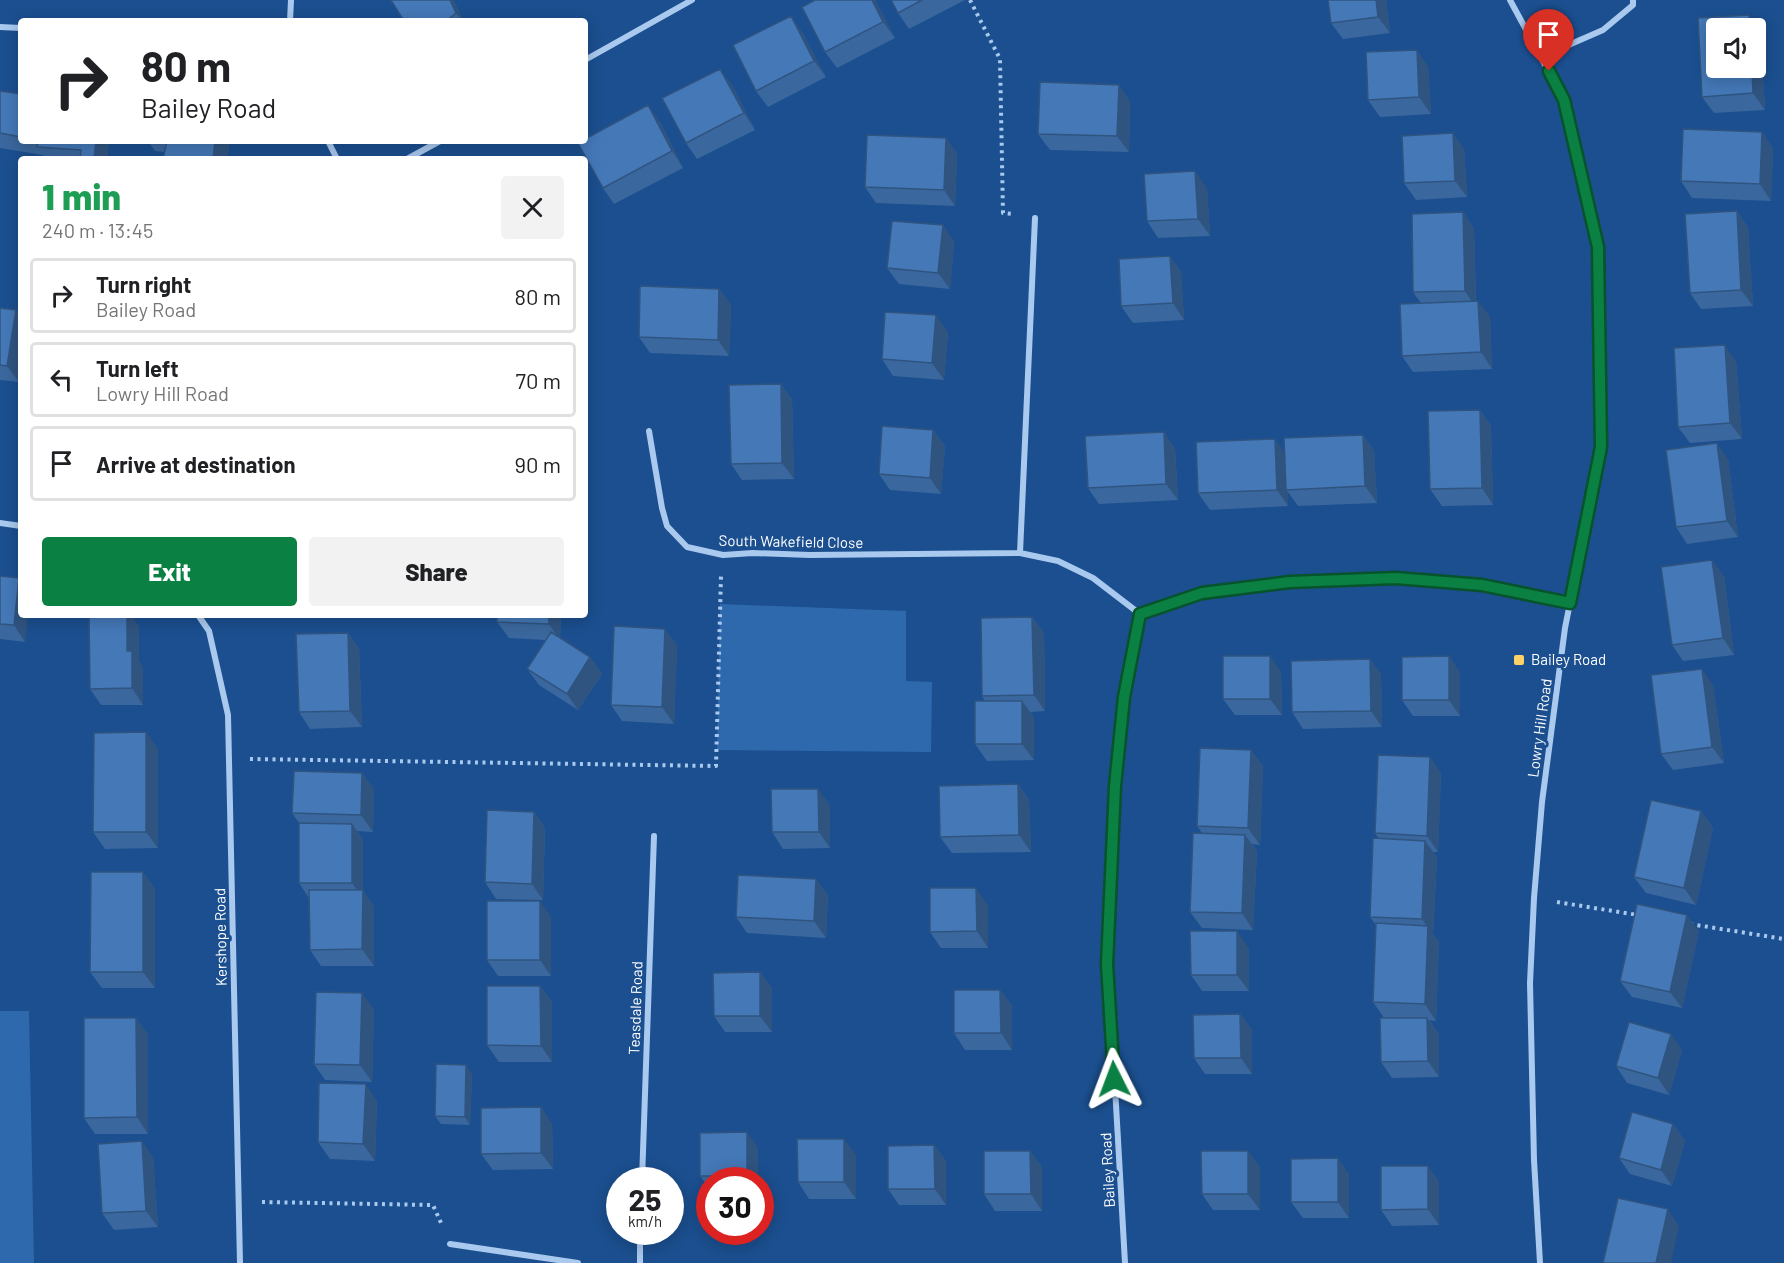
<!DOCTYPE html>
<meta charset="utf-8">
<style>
body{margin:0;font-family:Barlow,sans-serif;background:#f2f2f2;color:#202124;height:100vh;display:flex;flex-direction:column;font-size:22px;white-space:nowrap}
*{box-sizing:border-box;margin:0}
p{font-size:20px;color:#757577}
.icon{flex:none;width:33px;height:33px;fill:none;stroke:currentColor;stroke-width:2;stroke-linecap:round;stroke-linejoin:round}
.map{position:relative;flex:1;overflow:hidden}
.details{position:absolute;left:18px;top:156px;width:570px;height:462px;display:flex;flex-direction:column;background:#fff;border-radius:6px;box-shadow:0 3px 15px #0003}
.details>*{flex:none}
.banner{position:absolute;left:18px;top:18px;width:570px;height:126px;border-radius:6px;box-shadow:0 3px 15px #0003;background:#fff;color:#202124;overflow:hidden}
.fabs{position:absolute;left:1706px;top:18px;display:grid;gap:12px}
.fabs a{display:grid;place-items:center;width:60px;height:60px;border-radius:6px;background:#fff;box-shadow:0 3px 15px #0003;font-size:30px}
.speed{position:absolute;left:606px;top:1167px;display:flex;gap:12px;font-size:30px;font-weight:700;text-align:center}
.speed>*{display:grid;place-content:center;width:78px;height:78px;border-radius:50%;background:#fff;box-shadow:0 3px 15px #0003;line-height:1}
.speed small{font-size:15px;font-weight:400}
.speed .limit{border:9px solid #d22;background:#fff;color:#111}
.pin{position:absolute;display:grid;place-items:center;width:51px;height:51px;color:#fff;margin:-62px -26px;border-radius:50% 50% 50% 0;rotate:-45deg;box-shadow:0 0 6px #0007}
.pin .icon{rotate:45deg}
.me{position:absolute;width:66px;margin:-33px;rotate:357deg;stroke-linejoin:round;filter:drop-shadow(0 0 4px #0008)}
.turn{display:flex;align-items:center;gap:21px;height:126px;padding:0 24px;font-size:27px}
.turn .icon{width:78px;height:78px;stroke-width:2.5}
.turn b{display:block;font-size:42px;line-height:51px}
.round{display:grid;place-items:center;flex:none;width:63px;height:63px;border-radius:6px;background:#f2f2f2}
.headline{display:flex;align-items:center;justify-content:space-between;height:102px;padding:0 24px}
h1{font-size:36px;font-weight:800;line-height:45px;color:#1e9e55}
.action{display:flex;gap:12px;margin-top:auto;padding:12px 24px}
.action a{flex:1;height:69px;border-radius:6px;background:#0b8043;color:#fff;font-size:24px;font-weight:800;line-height:69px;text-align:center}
.action a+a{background:#f2f2f2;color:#202124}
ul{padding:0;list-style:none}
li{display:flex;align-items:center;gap:18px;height:75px;margin:0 12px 9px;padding:0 12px;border:3px solid #e0e0e0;border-radius:6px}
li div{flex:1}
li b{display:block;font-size:22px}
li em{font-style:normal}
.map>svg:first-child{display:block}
</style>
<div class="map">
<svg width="1784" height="1263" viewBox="0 0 1784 1263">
<rect width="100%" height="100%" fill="#1b4f8f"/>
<path fill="#2e69ad" d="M720,604L906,611V681L932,682L931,752L717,750Z
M29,1011L34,1263H0V1011Z"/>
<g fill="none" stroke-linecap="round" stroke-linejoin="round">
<path stroke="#a9c9ee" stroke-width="4" stroke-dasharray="3 4.5" stroke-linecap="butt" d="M970,0L1000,59L1003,213L1013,214
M250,759L716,766L721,576
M1557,902L1638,915
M1690,924L1784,939
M262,1202L433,1205L441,1223"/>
<path stroke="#a9c9ee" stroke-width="6" d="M1510,0L1564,100L1598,247L1601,447L1565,628L1542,802L1534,898L1530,983L1534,1160L1540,1263
M290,21L291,0
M0,27L21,28
M1541,57L1603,30L1633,5V0
M585,60L692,0
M328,141L337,159
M407,159L440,141
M649,431L662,508L667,526L687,547L723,555L753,553L810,555L1020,553L1058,561L1093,578L1140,614
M0,523L21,526
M1020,553L1035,218
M198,615L209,631L228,715L240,1263
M642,1180L654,836
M450,1244L578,1263
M640,1263V1232
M1125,1263L1108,964L1115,786L1124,697L1140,614L1202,593L1290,582L1396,578L1482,585L1570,603"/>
</g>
<path fill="#3a679d" d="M453,0L464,21H404Z
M875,0L895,38L837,68L825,52Z
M891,0H965L909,29L898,13Z
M1328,0H1386L1390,33L1343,39L1331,23Z
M1760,31L1765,110L1714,113L1702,97Z
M802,32L826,77L768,107L756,91Z
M1428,66L1431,114L1380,117L1368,100Z
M732,85L755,130L697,159L686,143Z
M0,91L21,94V141H109L107,159H46L43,155L0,148Z
M1130,101L1129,152L1050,150L1038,134Z
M660,122L683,168L614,204L603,188Z
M1762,132L1773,149L1771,201L1692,198L1681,181Z
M946,138L957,154L955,206L876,203L865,187Z
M148,141H230L227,159H163L165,152L155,151Z
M1464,149L1467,197L1416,200L1404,183Z
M1207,188L1210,236L1158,238L1147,221Z
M1737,211L1748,228L1753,306L1701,309L1690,293Z
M1463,212L1474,229L1476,301L1490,317L1492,369L1413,372L1402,356L1421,303L1413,292Z
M943,225L954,242L950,289L899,284L887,268Z
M1170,256L1181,272L1184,320L1133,323L1121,306Z
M719,289L731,305L729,356L650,353L639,337Z
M0,308L16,310L21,318V369L19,382L0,380Z
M948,332L944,380L893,376L882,359Z
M1736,361L1742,439L1690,443L1678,427Z
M781,384L792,400L794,479L742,480L731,464Z
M1480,410L1491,426L1493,505L1442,506L1430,489Z
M933,430L945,446L941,494L890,490L879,474Z
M1164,432L1175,449L1178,500L1099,504L1088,488Z
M1363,435L1374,451L1377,503L1298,506L1288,492V506L1210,510L1198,493L1275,439L1284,453Z
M1728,459L1738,537L1687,544L1676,527Z
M0,576L25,642L0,639Z
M1724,576L1734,655L1683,661L1672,645Z
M561,615L560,638L590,657L602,674L578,710L539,685L527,669L546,640L509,638L497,622Z
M1032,617L1044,633L1045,711L1030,712L1034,717V760L987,761L975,744L985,701L982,696Z
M139,626V661L143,668V705H101L90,689Z
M348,633L359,649L362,727L310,729L299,712Z
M677,645L674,724L622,721L611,705Z
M1449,656L1460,673V716H1413L1402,700Z
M1370,659L1381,675L1382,727L1303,729L1292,712Z
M1281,672L1282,715H1235L1223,699Z
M1713,685L1724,763L1673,770L1661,754Z
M158,749V848L105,849L93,832Z
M1251,750L1263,766L1260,845L1252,844L1257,851L1253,930L1202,928L1190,912L1202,833L1197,826Z
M1441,773L1438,852H1433L1437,857L1433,934L1439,942L1436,1021L1429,1020L1439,1034V1077L1392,1078L1381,1062L1384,1018L1373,1002L1376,925L1370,917L1379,839L1375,833Z
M1018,784L1029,800L1031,852L952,853L940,837Z
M374,789L373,832L357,831L363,840V891L374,907V966H321L310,950L309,898L299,883V823L292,813Z
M830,805V848L783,849L772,832Z
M1701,811L1713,828L1696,905L1646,893L1634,877Z
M534,812L545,828L543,900L496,899L485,882Z
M143,872L155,889V988H102L90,972Z
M828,895L826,938L747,933L736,917Z
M988,905V948H941L930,932Z
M551,917V976H498L487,960Z
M1699,931L1682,1008L1632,997L1620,981Z
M1249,948V991H1202L1191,975Z
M760,972L772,988V1032H725L714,1016Z
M540,986L552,1002V1062H499L487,1045Z
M1000,990L1012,1006V1050H965L954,1033Z
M374,1009L372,1082L325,1080L314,1064Z
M1240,1014L1252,1030V1074H1205L1194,1058Z
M148,1034V1134H95L84,1118Z
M1682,1050L1669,1095L1627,1083L1616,1066Z
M472,1074L470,1125L441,1124L435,1116Z
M377,1101L375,1161L330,1159L318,1142Z
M541,1107L552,1124L553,1169L493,1170L481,1154Z
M1673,1124L1685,1141L1672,1186L1630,1174L1619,1158Z
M934,1145L946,1161V1205H899L888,1189Z
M758,1148V1180H710V1189L700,1176Z
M1030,1151L1042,1167V1211H995L984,1194Z
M856,1155V1199H809L798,1182Z
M153,1157L158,1227L114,1230L102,1213Z
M1338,1158L1349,1175V1218H1303L1291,1202Z
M1428,1166L1439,1182V1225L1392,1226L1381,1210Z
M1260,1167V1210H1213L1202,1194Z"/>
<path fill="#305480" d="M450,0H453L464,21H462L456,13Z
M872,0H875L895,38L883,22Z
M1376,0H1386L1390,33L1378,17Z
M1749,15L1760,31L1765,110L1753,93L1752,68H1755V28H1750Z
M791,16L802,32L826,77L814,61Z
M1417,50L1428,66L1431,114L1419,97Z
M720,69L732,85L755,130L744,113Z
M1119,85L1130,101L1129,152L1117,136Z
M648,105L660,122L683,168L672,151Z
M1762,132L1773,149L1771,201L1760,184Z
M1453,133L1464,149L1467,197L1455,181Z
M946,138L957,154L955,206L944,190Z
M96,141H109L107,159H94Z
M215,141H230L227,159H213Z
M1195,171L1207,188L1210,236L1198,219Z
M1737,211L1748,228L1753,306L1741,290Z
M1463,212L1474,229L1476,308L1465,291Z
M943,225L954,242L950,289L938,273Z
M1170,256L1181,272L1184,320L1173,303Z
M719,289L731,305L729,356L718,340Z
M1478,301L1490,317L1492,369L1481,352Z
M16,310L21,318V369L19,382L7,366Z
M936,315L948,332L944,380L932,363Z
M1725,345L1736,361L1742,439L1730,423Z
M781,384L792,400L794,479L782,463Z
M1480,410L1491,426L1493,505L1482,488Z
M933,430L945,446L941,494L930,478Z
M1164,432L1175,449L1178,500L1166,484Z
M1363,435L1374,451L1377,503L1365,486Z
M1275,439L1286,455V490L1288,492V506L1277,490Z
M1717,443L1728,459L1738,537L1727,521Z
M1712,560L1724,576L1734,655L1723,638Z
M19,578L21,581V615H28L25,642L14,625Z
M127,615H131L139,626V661L143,668V705L132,688L127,651Z
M549,615H561L560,640L549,624Z
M1032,617L1044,633L1045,711L1034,695Z
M665,629L677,645L674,724L662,707Z
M348,633L359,649L362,727L350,711Z
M1270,656L1281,672L1282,715L1270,699Z
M1449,656L1460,673V716L1449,700Z
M590,657L602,674L578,710L567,694Z
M1370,659L1381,675L1382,727L1371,711Z
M1702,669L1713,685L1724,763L1712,747Z
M1022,701L1034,717V760L1022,744Z
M146,732L158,749V848L146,832Z
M1251,750L1263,766L1260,845L1248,828Z
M1430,757L1441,773L1438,852L1427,836Z
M362,773L374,789L373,832L361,815Z
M1018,784L1029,800L1031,852L1019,835Z
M818,789L830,805V848L819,832Z
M1701,811L1713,828L1696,905L1684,888Z
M534,812L545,828L543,900L532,884Z
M352,824L363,840V891L374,907V966L362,949L363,898L352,883Z
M1245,835L1257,851L1253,930L1242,913Z
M1425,841L1437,857L1433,934L1439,942L1436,1021L1425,1004L1428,928L1422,919Z
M143,872L155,889V988L143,972Z
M816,879L828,895L826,938L814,921Z
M976,888L988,905V948L977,931Z
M540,901L551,917V976L540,960Z
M1687,915L1699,931L1682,1008L1670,992Z
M1237,931L1249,948V991L1237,975Z
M760,972L772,988V1032L760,1016Z
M540,986L552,1002V1062L541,1046Z
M1000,990L1012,1006V1050L1001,1033Z
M362,993L374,1009L372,1082L360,1065Z
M1240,1014L1252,1030V1074L1241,1058Z
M136,1018L148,1034V1134L137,1117Z
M1427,1018L1439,1034V1077L1428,1061Z
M1671,1034L1682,1050L1669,1095L1658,1078Z
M466,1065L472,1074L470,1125L465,1117Z
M366,1084L377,1101L375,1161L363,1144Z
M541,1107L552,1124L553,1169L541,1153Z
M1673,1124L1685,1141L1672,1186L1661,1170Z
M747,1132L758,1148V1180H750L747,1176Z
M844,1139L856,1155V1199L844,1182Z
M142,1141L153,1157L158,1227L146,1211Z
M934,1145L946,1161V1205L935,1189Z
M1030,1151L1042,1167V1211L1031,1194Z
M1248,1151L1260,1167V1210L1248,1194Z
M1338,1158L1349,1175V1218L1338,1202Z
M1428,1166L1439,1182V1225L1428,1209Z
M1668,1209L1679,1226L1671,1263H1656Z"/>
<path fill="#4478b7" stroke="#305480" stroke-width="1.5" d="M391,0H450L456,13L450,18L451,21H404Z
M815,0H872L883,22L825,52L802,7Z
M891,0H922L898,13Z
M1328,0H1376L1378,17L1331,23Z
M1749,15L1750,28H1716V68H1752L1753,93L1702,97L1698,18Z
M791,16L814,61L756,91L733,45Z
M1417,50L1419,97L1368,100L1366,52Z
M720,69L744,113L686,143L662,98Z
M1040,82L1119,85L1117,136L1038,134Z
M0,91L21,94V137L0,133Z
M648,105L672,151L603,188L578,143L581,141H585V139Z
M1683,129L1762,132L1760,184L1681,181Z
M1453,133L1455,181L1404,183L1402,136Z
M867,135L946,138L944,190L865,187Z
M38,141H96L94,159H80L81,150L37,147Z
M167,141H215L213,159H163Z
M1195,171L1198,219L1147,221L1144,174Z
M1737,211L1741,290L1690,293L1685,214Z
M1463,212L1465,291L1413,292L1412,214Z
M892,221L943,225L938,273L887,268Z
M1170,256L1173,303L1121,306L1119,259Z
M640,286L719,289L718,340L639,337Z
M1478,301L1481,352L1402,356L1400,304Z
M0,308L16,310L7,366L0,365Z
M885,312L936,315L932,363L882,359Z
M1725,345L1730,423L1678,427L1674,348Z
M781,384L782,463L731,464L729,385Z
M1480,410L1482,488L1430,489L1428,411Z
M882,426L933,430L930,478L879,474Z
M1164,432L1166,484L1088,488L1085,436Z
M1363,435L1365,486L1286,490L1284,438Z
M1275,439L1277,490L1198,493L1196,442Z
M1717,443L1727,521L1676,527L1666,450Z
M1712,560L1723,638L1672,645L1661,567Z
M0,576L19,578L14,625L0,624Z
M89,615H127V651H132V688L90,689Z
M497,615H549V624L497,622Z
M1032,617L1034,695L982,696L981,618Z
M614,626L665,629L662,707L611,705Z
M551,632L590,657L567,694L527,669Z
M348,633L350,711L299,712L296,634Z
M1223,656H1270V699H1223Z
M1449,656V700H1402V657Z
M1370,659L1371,711L1292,712L1291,661Z
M1702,669L1712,747L1661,754L1651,675Z
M975,701H1022V744H975Z
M146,732V832H93L94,733Z
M1200,748L1251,750L1248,828L1197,826Z
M1378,755L1430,757L1427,836L1375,833Z
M294,771L362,773L361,815L292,813Z
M1018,784L1019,835L940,837L939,786Z
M771,789H818L819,832H772Z
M1651,800L1701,811L1684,888L1634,877Z
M487,810L534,812L532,884L485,882Z
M299,823L352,824V883H299Z
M1193,833L1245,835L1242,913L1190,912Z
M1373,838L1425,841L1422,919L1370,917Z
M91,872H143V972H90Z
M738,875L816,879L814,921L736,917Z
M930,888H976L977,931L930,932Z
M309,890H363L362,949L310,950Z
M487,901H540V960H487Z
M1637,904L1687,915L1670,992L1620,981Z
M1376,923L1428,926L1425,1004L1373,1002Z
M1190,931H1237V975H1191Z
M760,972V1016H714L713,973Z
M487,986H540L541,1046L487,1045Z
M954,990H1000L1001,1033H954Z
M316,992L362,993L360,1065L314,1064Z
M1240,1014L1241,1058H1194L1193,1015Z
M84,1018H136L137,1117L84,1118Z
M1380,1018H1427L1428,1061L1381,1062Z
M1629,1022L1671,1034L1658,1078L1616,1066Z
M436,1064L466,1065L465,1117L435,1116Z
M319,1083L366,1084L363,1144L318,1142Z
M541,1107V1153L481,1154V1108Z
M1632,1112L1673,1124L1661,1170L1619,1158Z
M747,1132V1176H700V1133Z
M797,1139H844V1182H798Z
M142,1141L146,1211L102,1213L98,1144Z
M934,1145L935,1189H888V1146Z
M984,1151H1030L1031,1194H984Z
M1201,1151H1248V1194H1202Z
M1338,1158V1202H1291V1159Z
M1381,1166H1428V1209L1381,1210Z
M1618,1198L1668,1209L1656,1263H1603Z"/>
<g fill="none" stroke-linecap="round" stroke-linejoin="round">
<defs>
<path id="route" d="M1114,1079L1107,964L1115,786L1124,697L1140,614L1202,593L1290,582L1396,578L1482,585L1570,603L1601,447L1598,247L1564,100L1549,71"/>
</defs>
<use href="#route" stroke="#07532c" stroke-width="15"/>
<use href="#route" stroke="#0b8043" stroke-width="10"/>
</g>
<rect fill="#ffd166" stroke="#1b4f8f" stroke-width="2" x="1513" y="654" width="12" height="12" rx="3"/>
<g text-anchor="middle" stroke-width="6" stroke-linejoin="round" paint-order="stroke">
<g font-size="15" fill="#fff" stroke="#1b4f8f">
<text transform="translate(791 542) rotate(1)" y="5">South Wakefield Close</text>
<text transform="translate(1540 728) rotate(-82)" y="5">Lowry Hill Road</text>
<text transform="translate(221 937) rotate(-91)" y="5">Kershope Road</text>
<text transform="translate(636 1008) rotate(-88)" y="5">Teasdale Road</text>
<text transform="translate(1108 1170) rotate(-93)" y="5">Bailey Road</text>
</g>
<g font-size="15" fill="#fff" stroke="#1b4f8f" text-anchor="start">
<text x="1531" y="665">Bailey Road</text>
</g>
</g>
</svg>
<div class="fabs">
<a><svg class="icon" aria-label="sound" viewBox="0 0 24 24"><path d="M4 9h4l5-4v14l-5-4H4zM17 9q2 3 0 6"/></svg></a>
</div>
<div class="speed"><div>25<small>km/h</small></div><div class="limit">30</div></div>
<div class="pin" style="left:1549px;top:71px;background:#d93025"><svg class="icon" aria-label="arrive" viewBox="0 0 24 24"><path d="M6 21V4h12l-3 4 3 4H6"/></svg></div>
<svg class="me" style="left:1114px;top:1079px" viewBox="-20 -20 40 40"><path d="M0-17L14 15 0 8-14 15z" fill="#0b8043" stroke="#fff" stroke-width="4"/></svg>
<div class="banner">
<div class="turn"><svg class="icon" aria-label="right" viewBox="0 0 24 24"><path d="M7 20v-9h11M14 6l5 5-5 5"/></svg><div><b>80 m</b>Bailey Road</div></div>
</div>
<section class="details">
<div class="headline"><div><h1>1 min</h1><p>240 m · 13:45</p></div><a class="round"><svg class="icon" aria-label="close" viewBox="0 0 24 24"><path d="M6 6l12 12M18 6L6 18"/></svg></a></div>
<ul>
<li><svg class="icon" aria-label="right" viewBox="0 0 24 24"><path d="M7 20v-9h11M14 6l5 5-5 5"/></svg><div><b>Turn right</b><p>Bailey Road</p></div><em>80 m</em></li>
<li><svg class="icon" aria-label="left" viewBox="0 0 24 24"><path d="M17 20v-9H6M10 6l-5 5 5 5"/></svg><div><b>Turn left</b><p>Lowry Hill Road</p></div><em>70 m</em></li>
<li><svg class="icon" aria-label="arrive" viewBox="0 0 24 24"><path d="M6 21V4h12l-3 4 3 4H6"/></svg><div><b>Arrive at destination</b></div><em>90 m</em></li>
</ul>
<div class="action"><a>Exit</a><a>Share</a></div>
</section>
</div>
